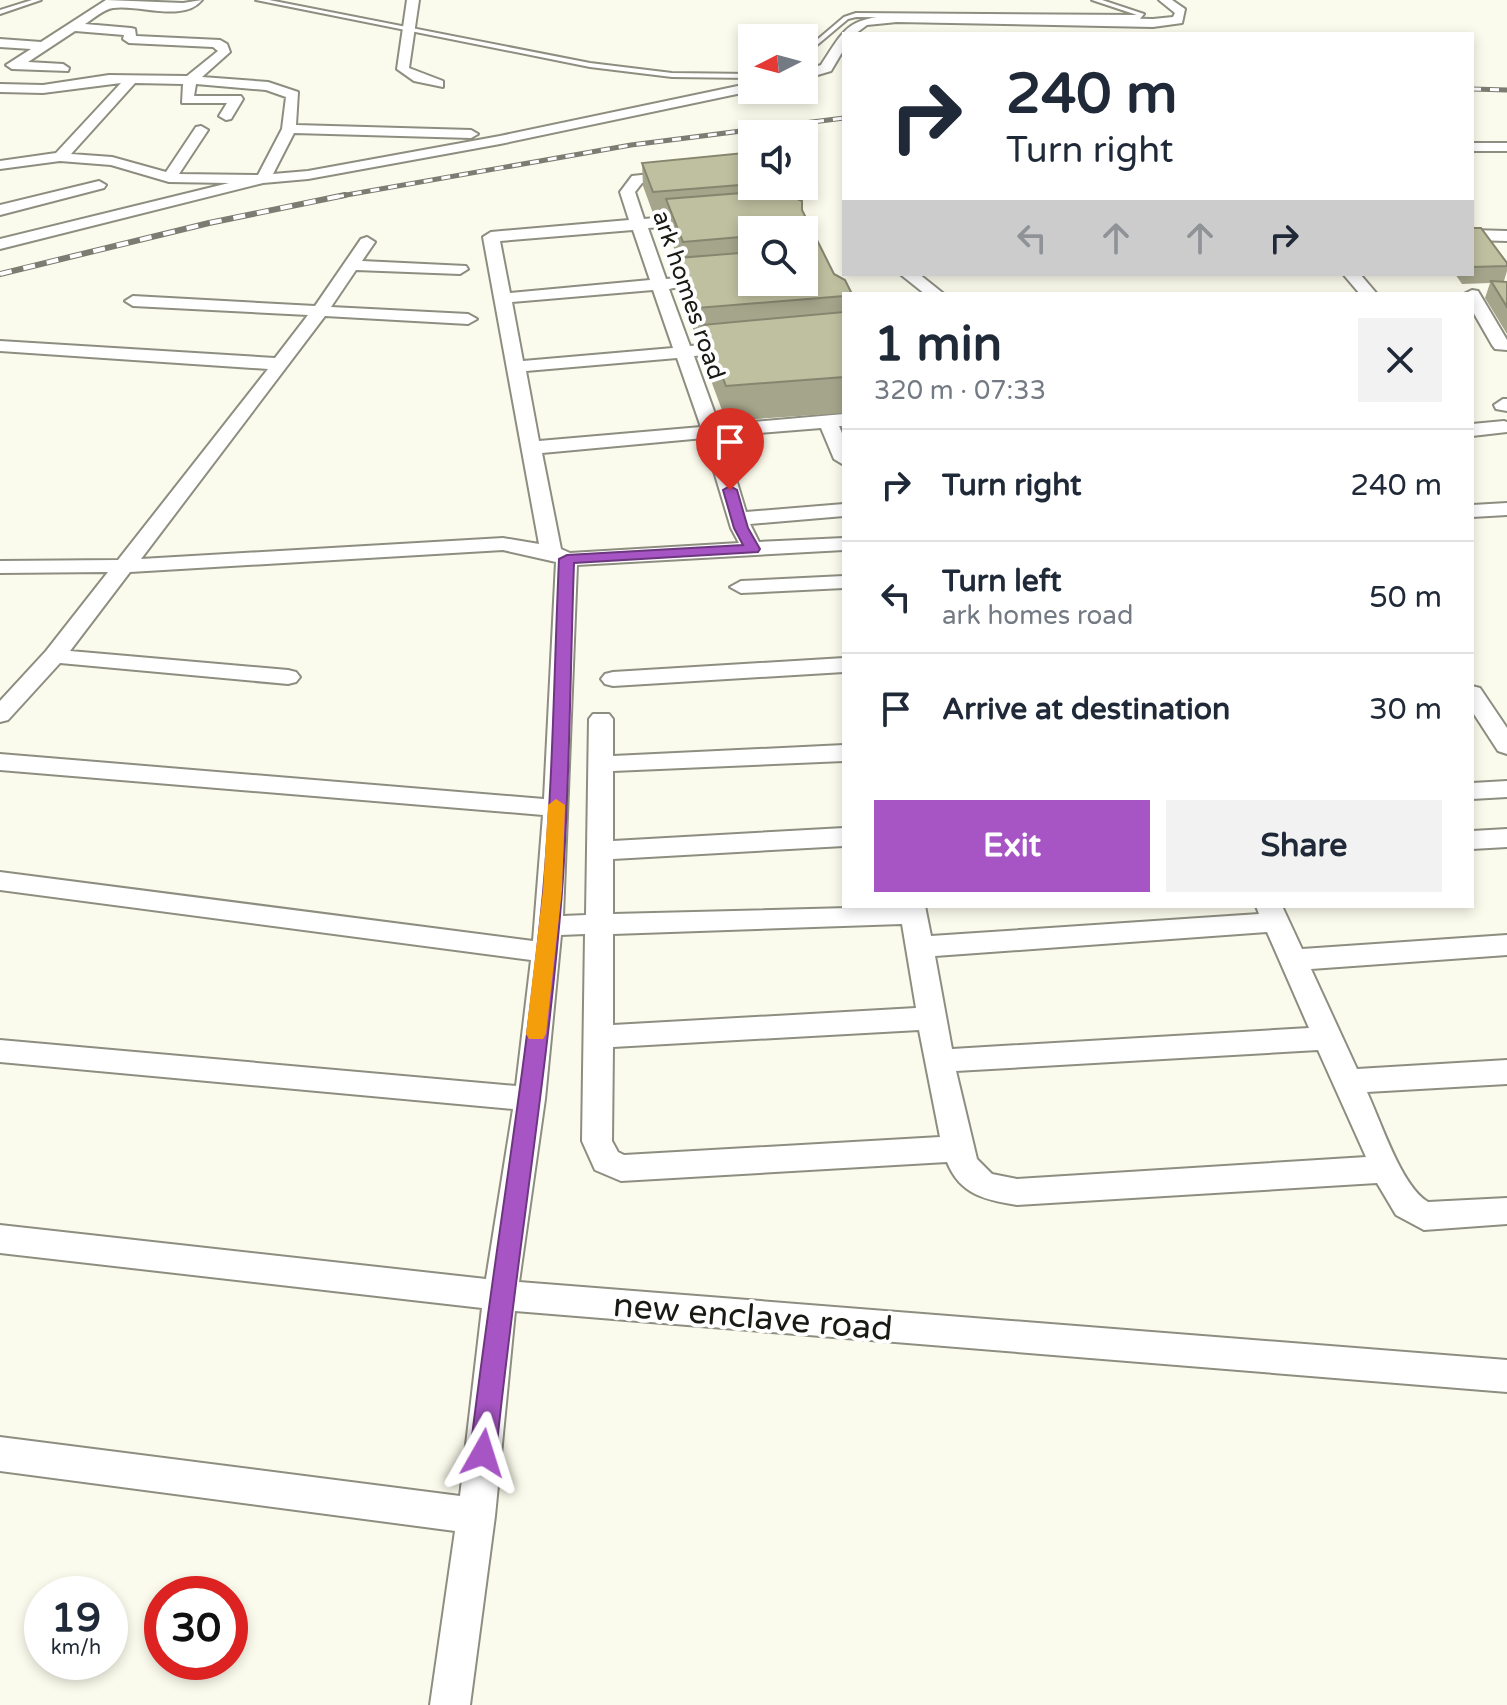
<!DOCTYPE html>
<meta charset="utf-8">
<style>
body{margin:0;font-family:"Varela Round",sans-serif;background:#f2f2f3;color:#1f2937;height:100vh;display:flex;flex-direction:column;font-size:30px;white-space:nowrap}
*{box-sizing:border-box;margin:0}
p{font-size:26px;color:#747a83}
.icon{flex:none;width:44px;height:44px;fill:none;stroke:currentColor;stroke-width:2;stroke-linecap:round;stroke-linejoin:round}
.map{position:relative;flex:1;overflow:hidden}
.sheet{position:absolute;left:842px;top:292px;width:632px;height:616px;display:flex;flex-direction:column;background:#fff;border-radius:0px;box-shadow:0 4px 12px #0003}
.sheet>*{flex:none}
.banner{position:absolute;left:842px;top:32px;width:632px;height:244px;border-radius:0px;box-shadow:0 4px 12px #0003;background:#fff;color:#1f2937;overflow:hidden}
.needle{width:52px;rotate:264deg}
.fabs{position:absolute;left:738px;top:24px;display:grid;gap:16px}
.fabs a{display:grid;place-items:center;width:80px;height:80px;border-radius:0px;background:#fff;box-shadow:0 4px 12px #0003;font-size:40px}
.speed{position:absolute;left:24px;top:1576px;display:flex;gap:16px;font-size:40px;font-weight:700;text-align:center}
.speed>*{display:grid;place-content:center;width:104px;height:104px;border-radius:50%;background:#fff;box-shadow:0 4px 12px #0003;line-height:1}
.speed small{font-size:20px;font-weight:400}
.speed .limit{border:12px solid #d22;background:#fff;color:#111}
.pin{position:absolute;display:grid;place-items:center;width:68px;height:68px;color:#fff;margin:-82px -34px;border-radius:50% 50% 50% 0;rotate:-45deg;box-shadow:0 0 8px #0007}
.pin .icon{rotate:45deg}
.me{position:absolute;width:88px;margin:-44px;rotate:6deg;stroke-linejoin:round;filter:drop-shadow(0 0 6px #0008)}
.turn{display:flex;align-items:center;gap:28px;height:168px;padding:0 32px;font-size:36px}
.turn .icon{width:104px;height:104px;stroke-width:2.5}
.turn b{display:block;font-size:56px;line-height:68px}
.lanes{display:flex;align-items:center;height:76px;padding:0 32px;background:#0003;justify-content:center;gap:40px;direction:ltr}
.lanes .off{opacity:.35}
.round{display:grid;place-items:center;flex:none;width:84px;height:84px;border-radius:0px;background:#f2f2f3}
.overview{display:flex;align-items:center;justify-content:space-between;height:136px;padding:0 32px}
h1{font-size:48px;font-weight:700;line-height:60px}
.action{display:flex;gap:16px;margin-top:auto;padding:16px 32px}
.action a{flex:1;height:92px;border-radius:0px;background:#a755c4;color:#fff;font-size:32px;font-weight:700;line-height:92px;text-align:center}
.action a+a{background:#f2f2f3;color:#1f2937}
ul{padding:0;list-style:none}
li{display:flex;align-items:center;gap:24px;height:112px;padding:0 32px;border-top:2px solid #e0e1e3}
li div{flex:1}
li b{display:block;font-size:30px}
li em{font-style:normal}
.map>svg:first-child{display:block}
</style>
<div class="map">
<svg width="1507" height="1705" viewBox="0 0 1507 1705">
<rect width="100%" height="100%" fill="#fbfbed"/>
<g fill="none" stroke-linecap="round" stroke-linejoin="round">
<defs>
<path id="service" d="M32,0H41L0,14V10Z
M256,0H269L590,63L672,73L752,74V78L672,77L590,67Z
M1092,0H1102L1144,14L1139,20L856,17L848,19L804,56V51L844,17L856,13L1137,15Z"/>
<path id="minor" d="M106,0L183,3L202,0C183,23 139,4 113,8C104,9 93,19 85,24L131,28L135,29L136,36L220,40L227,44L230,52L202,77L268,82L298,92L296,125L471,130L478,134L471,138L294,133L273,174L308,171L500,136L752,83V90H756L500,144L308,179L263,183L0,249V239L229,183L169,182L111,165L60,161L0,169V161L56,153L121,83L43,93L0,92V84L43,85L109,75L187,76L218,51L213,47L129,43L123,39L124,35L75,31L28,62L63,64L69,68L68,71L12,69L6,65L31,49L0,47V39L41,42ZM135,83L183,84L182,103H227L219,116L226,120L231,119L243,99L241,96H194L196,84L266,90L286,97L282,129L258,175L179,174L208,130L201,126L196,127L166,172L112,157L71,154Z
M407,0H419L409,68L443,81V87L414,81L397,69Z
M1159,0H1172L1185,9L1182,23L1153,27L897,22L867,25L855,34H844V49L831,71L804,79V71L821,65C847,25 847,20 897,14L1153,19L1173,17L1175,13Z
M1472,143H1507V151H1472Z
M678,171L685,175L683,178L642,183L635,192L644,219L701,214L709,219L701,224L648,228L666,279L677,278L685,283L683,286L669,289L690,346L739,342L748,347L739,352L694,356L719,425L844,414V426H839L844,438V465L834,459L821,428L723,436L746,512L844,504V516L750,524L759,542L844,538V550L577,565L563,916L586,915L589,719L593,714H609L613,719V756L844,745V761L613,771V841L844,828V846L613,859V914L925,906L931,936L1259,914L1256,906H1282L1302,949L1507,935V955L1311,969L1357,1069L1507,1060V1084L1367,1092C1381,1122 1401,1186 1428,1202L1507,1198V1224L1424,1230L1396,1215L1377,1183L1017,1205C986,1200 960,1195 947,1162L621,1181L595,1170L582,1141L585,934L561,935L545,1099L519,1282L1507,1360V1392L515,1311L495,1516L470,1705H430L455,1531L0,1471V1437L460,1496L482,1308L0,1253V1225L486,1279L513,1109L0,1062V1040L516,1086L531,960L0,890V872L533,941L543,815L0,770V754L544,799L556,562L503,550L130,572L70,651L288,670L296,672L300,677L296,682L288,684L60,663L8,720L0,722V701L46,651L108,572L0,573V561L118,560L268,369L0,351V341L275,358L308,315L133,306L125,301L133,296L315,306L361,239L367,237L375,242L362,261L466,266L468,269L460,274L356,270L331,307L468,314L477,319L468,324L325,316L141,559L503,538L539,544L483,237L491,232L629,220L620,192L632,176ZM633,230L650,280L510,293L500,241ZM653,290L673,348L523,361L512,302ZM677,358L701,427L539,441L526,371ZM704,438L731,528L739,543L570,553L561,549L542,453ZM902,924L916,1008L613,1025V934ZM1267,932L1309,1028L952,1049L935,956ZM919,1030L940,1137L624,1155L618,1152L612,1141L613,1047ZM1318,1050L1366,1157L1017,1179L992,1174L977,1159L956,1071Z
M99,181L106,185L104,188L0,215V205Z
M1472,230L1507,231V241L1472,240Z
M900,274H919L944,294H925Z
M1343,274H1360L1377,294H1360Z
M1472,290L1478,291L1507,340V350L1495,349L1492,345L1472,310V294H1464Z
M1503,399H1507V411L1496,409L1494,405Z
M1504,421L1507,422V432L1472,436V424Z
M1507,503V515L1472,517V505Z
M844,576V588L741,593L730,587L741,581Z
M844,658V672L613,686L605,684L601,679L605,674L613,672Z
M1472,686L1480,688L1507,728V754L1498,751L1472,711Z
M1507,781V797L1472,799V783Z
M1507,829V847L1472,849V831Z"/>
</defs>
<use href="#service" stroke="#8d8d80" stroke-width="4"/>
<use href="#minor" stroke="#8d8d80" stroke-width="4"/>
<use href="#service" fill="#fff" fill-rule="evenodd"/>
<use href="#minor" fill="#fff" fill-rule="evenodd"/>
<defs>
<path id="rail-far1" d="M1472,89L1507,90
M335,197L631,145L844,118"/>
<path id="rail" d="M0,274L209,223L345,195"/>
</defs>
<use href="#rail-far1" stroke="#7c7c73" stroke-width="5"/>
<use href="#rail" stroke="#7c7c73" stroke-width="6"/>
<use href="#rail-far1" stroke="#fff" stroke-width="3" stroke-dasharray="9" stroke-linecap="butt"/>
<use href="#rail" stroke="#fff" stroke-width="4" stroke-dasharray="12" stroke-linecap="butt"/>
</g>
<path fill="#a4a58a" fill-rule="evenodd" d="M642,163L752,169V186H760V192L802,210L844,294V413L726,421L703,359V342H698L679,291L678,258L667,231V215L654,216L643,186ZM752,230L804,282H752Z
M1472,228L1507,263V271L1504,281L1507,282V334L1485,298L1490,283L1462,284L1455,274H1472Z"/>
<path fill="#bfc0a0" stroke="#868670" stroke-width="2" d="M744,153L752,169V184L653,192L642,163Z
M792,189L797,199L802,201V210L834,274L845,280L852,294H844V296L697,308L678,258L752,252V282H804V230H752V236L683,242L666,199Z
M1472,228H1481L1507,263V266L1472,267Z
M1491,281L1507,282V307Z
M844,312V377L726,386L702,325Z"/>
<path fill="#a755c4" stroke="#6d377f" stroke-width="2" d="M730,486L737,490L748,528L760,549L758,552L574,563C570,673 570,783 562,892C547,1080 515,1266 496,1453L492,1462L483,1465L474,1462L470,1453C492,1266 525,1081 543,893C553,783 554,670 559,559L567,555L743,545L734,528L723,490Z"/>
<path fill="#f59e0b" d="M556,799L565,805L562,890L546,1034L543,1039H529L526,1034L543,890L548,805Z"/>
<g text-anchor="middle" stroke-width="8" stroke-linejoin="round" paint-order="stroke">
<g font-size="24" fill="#1a1a15" stroke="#fff">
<text transform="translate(689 295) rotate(71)" y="8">ark homes road</text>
</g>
<g font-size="34" fill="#1a1a15" stroke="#fff">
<text transform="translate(753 1316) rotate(5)" y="12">new enclave road</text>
</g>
</g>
</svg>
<div class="fabs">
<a><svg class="needle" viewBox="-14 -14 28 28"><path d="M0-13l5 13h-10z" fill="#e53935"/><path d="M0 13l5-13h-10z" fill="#747a83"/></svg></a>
<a><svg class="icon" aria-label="sound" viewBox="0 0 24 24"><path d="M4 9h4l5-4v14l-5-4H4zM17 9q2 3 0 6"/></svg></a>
<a><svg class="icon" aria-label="search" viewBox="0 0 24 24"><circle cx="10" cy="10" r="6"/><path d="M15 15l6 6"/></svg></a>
</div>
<div class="speed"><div>19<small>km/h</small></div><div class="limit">30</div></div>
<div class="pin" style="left:730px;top:490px;background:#d93025"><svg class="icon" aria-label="arrive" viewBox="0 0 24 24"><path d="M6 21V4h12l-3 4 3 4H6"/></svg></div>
<svg class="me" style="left:483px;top:1453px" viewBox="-20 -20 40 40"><path d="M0-17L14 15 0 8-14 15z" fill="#a755c4" stroke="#fff" stroke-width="4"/></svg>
<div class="banner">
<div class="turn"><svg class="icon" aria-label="right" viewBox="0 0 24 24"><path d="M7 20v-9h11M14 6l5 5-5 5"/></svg><div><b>240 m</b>Turn right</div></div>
<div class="lanes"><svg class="icon off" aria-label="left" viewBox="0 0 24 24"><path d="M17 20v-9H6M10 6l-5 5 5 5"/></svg><svg class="icon off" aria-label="ahead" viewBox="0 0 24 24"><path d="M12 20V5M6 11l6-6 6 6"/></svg><svg class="icon off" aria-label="ahead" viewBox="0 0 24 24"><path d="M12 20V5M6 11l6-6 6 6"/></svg><svg class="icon" aria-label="right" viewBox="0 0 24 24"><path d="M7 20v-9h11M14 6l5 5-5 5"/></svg></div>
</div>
<section class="sheet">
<div class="overview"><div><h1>1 min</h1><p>320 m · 07:33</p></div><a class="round"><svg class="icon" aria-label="close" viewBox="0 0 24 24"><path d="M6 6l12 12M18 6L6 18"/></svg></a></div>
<ul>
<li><svg class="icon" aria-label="right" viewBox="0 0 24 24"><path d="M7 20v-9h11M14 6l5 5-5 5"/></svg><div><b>Turn right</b></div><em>240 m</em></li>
<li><svg class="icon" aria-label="left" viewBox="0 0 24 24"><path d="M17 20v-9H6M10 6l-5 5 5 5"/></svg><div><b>Turn left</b><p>ark homes road</p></div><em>50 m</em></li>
<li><svg class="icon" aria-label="arrive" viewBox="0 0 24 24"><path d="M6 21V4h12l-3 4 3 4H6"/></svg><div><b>Arrive at destination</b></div><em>30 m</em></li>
</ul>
<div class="action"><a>Exit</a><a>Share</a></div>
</section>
</div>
